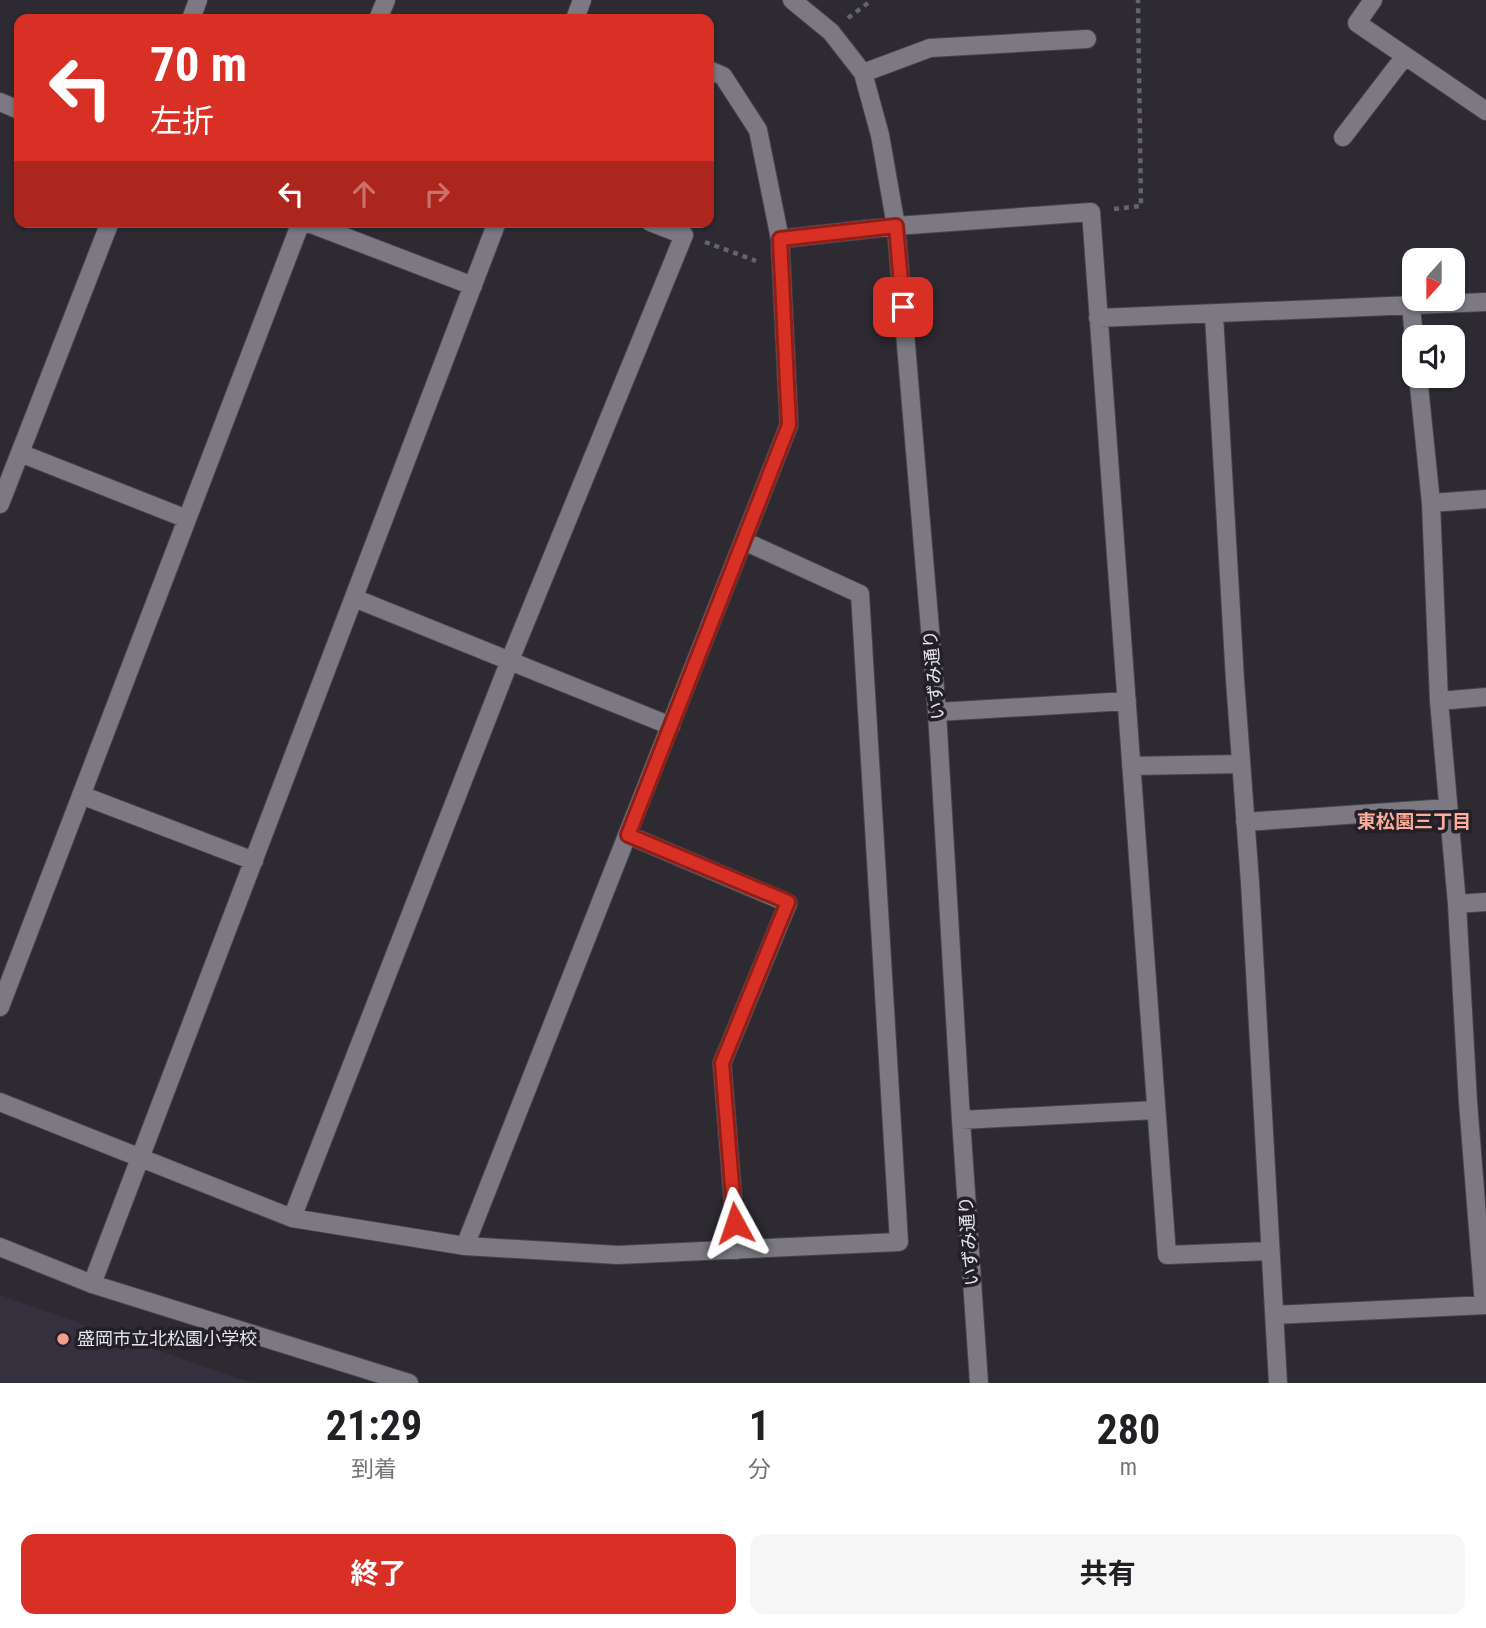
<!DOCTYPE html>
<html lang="ja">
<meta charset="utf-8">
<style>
body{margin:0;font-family:"Roboto Condensed","Noto Sans JP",sans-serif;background:#f6f6f6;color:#202124;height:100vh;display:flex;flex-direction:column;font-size:26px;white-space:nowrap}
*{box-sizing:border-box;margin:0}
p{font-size:23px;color:#757577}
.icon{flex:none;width:38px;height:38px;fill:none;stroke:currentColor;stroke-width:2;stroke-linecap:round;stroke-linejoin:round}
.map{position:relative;height:1383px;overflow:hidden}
.drawer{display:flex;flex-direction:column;background:#fff;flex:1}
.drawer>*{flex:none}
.banner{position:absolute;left:14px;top:14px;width:700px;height:214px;border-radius:14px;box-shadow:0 2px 5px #0004;background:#d93025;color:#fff;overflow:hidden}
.needle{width:46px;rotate:201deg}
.tools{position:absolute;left:1402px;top:248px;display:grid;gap:14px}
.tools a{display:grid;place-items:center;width:63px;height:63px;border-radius:14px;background:#fff;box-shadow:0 2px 5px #0004;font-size:35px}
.pin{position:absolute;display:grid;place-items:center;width:60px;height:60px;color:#fff;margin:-30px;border-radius:14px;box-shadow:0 4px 10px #0006}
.me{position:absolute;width:77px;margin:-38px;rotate:355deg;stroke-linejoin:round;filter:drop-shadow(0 0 5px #0008)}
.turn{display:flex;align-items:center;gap:24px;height:147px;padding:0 21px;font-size:32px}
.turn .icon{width:91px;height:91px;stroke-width:2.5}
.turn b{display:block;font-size:49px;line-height:60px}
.lanes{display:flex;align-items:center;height:66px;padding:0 21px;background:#0003;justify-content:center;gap:35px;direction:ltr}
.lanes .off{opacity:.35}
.eta{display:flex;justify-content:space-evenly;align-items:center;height:119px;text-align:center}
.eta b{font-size:42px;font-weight:700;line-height:49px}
.primary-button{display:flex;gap:14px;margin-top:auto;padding:14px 21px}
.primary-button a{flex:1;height:80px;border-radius:14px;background:#d93025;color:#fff;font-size:28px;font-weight:700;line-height:80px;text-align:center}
.primary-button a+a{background:#f6f6f6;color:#202124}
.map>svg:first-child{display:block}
</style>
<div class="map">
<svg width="1486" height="1383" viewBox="0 0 1486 1383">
<rect width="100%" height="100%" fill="#2d2a32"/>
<path fill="#35303e" d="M0,1295L252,1383H0Z"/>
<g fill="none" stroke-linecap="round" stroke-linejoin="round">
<defs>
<path id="minor" d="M792,0L831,32L863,73L880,135L896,226L937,712L961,1120L979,1383
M1373,0L1357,23L1486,111
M191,19L198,0
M378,19L386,0
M575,19L582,0
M863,73L930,48L1087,39
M0,102L19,110
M1343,137L1405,56
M306,222L473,286
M780,239L896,226L1091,212L1167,1255L1270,1251
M1411,306L1414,338
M1214,315L1235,680L1250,882L1278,1383
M1098,318L1486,302
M1418,376L1431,503L1439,701L1457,904L1468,1102L1484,1305
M20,453L187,519
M1431,503L1486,499
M0,504L110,222
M354,598L671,726
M1439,701L1486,697
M937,712L1127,701
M1131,766L1241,764
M81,795L254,861
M1245,822L1448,808
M628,835L788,903L722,1063L737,1250
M1457,904L1486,902
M0,1007L301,222
M0,1102L292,1218L465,1246L618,1255L899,1242L860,594L744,541
M961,1120L1156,1110
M292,1218L510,660L684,235L650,222
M465,1246L789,425L780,239L758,130L723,76L709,70
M0,1247L92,1284L409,1383
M92,1284L497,222
M1274,1315L1486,1305"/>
</defs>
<use href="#minor" stroke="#47454c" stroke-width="20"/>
<path stroke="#66646b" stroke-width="4.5" stroke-dasharray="5 5" stroke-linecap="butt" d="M848,18L872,0
M1114,209L1141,206L1138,0
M705,242L756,261"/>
<use href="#minor" stroke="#7c7983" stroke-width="18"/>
</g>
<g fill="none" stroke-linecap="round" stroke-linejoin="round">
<defs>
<path id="route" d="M735,1223L722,1063L788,902L628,835L789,425L780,239L896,226L903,307"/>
</defs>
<use href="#route" stroke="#8d1f18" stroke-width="18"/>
<use href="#route" stroke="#d93025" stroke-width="12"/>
</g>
<circle fill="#f49d8b" stroke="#232028" stroke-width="2.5" cx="63" cy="1339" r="7"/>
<g text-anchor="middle" stroke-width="7" stroke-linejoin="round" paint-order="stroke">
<g font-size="18" fill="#e7e5eb" stroke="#232028">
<text transform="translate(934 675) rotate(-95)" y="6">いずみ通り</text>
<text transform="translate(969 1241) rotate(-94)" y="6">いずみ通り</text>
</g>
<g font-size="18" fill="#e7e5eb" stroke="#232028" text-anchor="start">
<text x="77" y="1345">盛岡市立北松園小学校</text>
</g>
<g font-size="19" font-weight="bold" fill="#fdac9a" stroke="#232028">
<text x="1414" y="828">東松園三丁目</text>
</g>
</g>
</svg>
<div class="tools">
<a><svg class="needle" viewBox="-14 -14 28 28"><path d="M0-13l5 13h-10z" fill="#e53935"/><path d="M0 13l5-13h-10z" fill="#757577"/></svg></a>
<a><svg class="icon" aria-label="sound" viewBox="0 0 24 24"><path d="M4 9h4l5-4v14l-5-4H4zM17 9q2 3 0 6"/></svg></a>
</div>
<div class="pin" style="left:903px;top:307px;background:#d93025"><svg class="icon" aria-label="arrive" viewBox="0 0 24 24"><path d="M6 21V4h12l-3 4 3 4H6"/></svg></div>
<svg class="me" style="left:735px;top:1223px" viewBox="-20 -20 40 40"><path d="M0-17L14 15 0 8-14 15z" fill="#d93025" stroke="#fff" stroke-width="4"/></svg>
<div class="banner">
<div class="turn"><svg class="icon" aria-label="left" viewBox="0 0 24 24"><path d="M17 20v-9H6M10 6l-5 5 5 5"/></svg><div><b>70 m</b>左折</div></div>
<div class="lanes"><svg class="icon" aria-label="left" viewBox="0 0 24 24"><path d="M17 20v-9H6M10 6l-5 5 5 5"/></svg><svg class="icon off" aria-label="ahead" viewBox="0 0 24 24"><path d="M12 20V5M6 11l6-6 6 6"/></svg><svg class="icon off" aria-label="right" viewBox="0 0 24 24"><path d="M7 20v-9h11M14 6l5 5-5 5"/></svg></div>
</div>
</div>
<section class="drawer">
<div class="eta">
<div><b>21:29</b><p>到着</p></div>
<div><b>1</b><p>分</p></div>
<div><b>280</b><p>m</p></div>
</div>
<div class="primary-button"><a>終了</a><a>共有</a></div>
</section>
